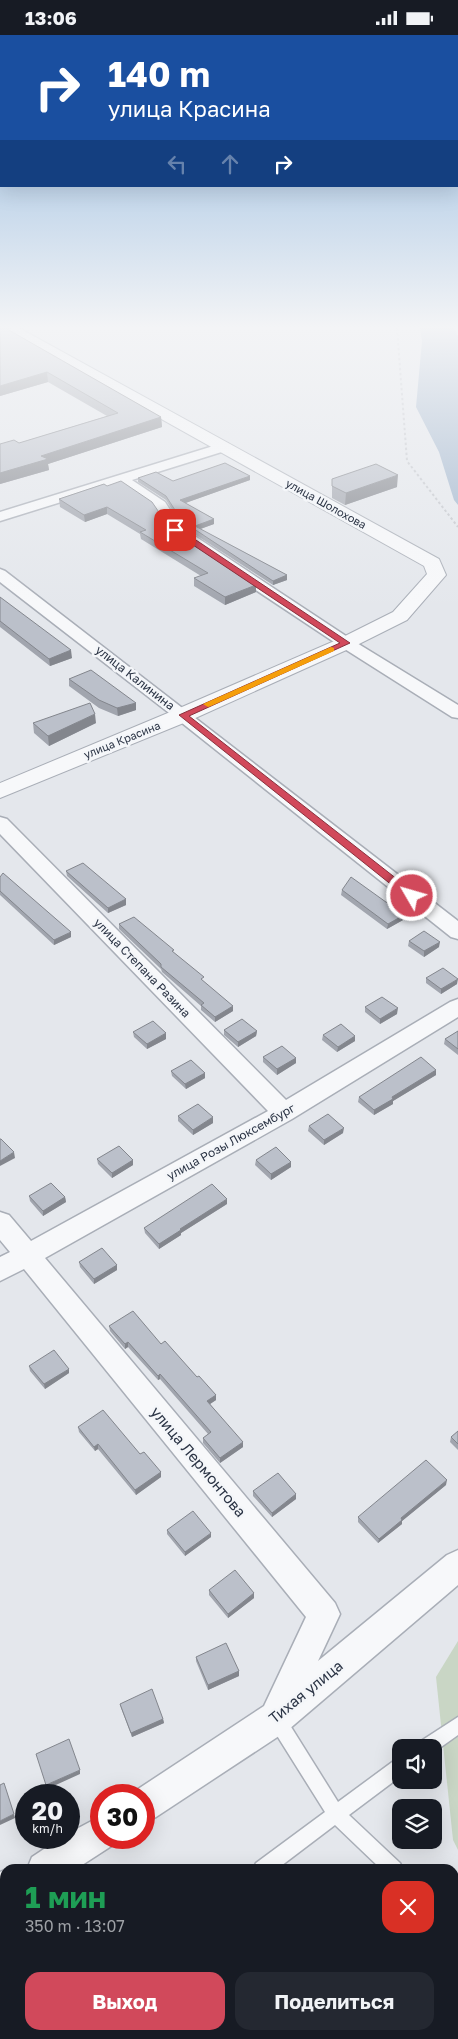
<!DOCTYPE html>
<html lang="ru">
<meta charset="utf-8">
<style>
body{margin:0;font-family:"Golos Text",sans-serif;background:#242831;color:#f1f3f6;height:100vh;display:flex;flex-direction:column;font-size:19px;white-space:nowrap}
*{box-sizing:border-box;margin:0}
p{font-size:16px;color:#9ea1a6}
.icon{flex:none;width:28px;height:28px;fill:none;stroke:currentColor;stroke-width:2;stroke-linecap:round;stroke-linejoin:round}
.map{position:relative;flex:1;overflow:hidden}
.drawer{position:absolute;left:0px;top:1829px;width:459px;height:176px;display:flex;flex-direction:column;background:#171b24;border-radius:15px 15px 0 0;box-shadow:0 5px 20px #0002}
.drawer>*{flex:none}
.hud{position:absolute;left:0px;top:0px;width:459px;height:152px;box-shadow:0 5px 20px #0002;background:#1a4fa0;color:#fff;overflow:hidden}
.controls{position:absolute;left:392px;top:1704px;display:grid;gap:10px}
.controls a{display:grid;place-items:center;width:50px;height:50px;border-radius:10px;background:#171b24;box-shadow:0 5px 20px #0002;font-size:25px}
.speed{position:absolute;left:15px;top:1749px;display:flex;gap:10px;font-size:25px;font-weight:700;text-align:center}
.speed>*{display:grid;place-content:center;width:65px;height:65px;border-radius:50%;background:#171b24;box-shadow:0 5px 20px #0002;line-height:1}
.speed small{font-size:12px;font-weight:400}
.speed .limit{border:8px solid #d22;background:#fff;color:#111}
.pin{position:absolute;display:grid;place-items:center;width:42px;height:42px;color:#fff;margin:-21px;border-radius:10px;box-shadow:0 2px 8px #0006}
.me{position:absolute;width:55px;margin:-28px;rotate:308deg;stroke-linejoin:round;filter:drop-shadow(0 0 4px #0008)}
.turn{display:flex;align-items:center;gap:18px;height:105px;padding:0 25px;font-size:22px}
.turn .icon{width:65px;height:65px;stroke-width:2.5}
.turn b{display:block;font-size:35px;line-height:42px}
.lanes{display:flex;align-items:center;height:48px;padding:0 25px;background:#0003;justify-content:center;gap:25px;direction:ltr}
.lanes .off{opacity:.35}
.round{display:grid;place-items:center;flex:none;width:52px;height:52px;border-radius:15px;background:#242831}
.headline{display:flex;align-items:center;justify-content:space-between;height:85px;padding:0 25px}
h1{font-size:30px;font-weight:700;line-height:38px;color:#1e9e55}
.button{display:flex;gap:10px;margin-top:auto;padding:10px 25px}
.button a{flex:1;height:58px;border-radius:15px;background:#d1495b;color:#fff;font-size:20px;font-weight:700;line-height:58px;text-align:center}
.button a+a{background:#242831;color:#f1f3f6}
.status{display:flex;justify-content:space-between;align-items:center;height:35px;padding:0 25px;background:#171b24;direction:ltr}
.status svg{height:14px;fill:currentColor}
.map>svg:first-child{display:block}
</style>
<div class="status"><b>13:06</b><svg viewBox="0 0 49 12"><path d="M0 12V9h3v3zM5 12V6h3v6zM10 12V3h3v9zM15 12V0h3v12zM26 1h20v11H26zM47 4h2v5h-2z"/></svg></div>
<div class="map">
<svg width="458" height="2004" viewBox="0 0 458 2004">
<rect width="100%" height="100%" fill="#e4e7ec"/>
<path fill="#c9d6c5" d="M458,1606V1815L453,1805L436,1642Z"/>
<path fill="#9fb4cc" d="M420,293H454L458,301V470L454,465L439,417L416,372L422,306Z"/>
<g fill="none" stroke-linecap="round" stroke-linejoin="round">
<defs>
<path id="service" d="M277,1677L283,1679L338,1767L395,1725L401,1723V1741L349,1780L400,1828L403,1834H381L335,1790L277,1834H253L256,1828L325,1777L271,1691L269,1685L271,1679Z
M458,1682V1700L434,1717V1712H419L421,1706Z
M454,1880L458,1882V1902L454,1900Z
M145,2000H169L168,2004H144Z
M279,2000H298L299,2004H280Z"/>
<path id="minor" d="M223,408L228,409L230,412L228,415L132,445L165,467L181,492L352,605L458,670V683L452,682L340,611L170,498L154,473L119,449L0,486V477Z
M0,534L5,536L458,886V904L451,902L177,684L0,547Z
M0,782L7,784L286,1065L450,967L458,964V982L292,1084L45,1223L335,1568L340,1579L318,1626L447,1520L458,1515V1550L288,1695L156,1782L144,1787V1760H131L132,1758L264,1671L306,1582L24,1234L0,1246V1222L10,1217L0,1205V1177L9,1180L31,1206L268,1076L0,799Z
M101,1781V1802H116L113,1810L76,1834H27L32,1822L62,1802H69V1798Z
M5,1835V1871L0,1873V1837Z"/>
<path id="tertiary" d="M2,293H19L439,524L446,540L407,585L353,612L191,685L0,763V748L175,675L339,604L393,577L427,539L424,531L4,296Z"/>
</defs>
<use href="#service" stroke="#a9aeb7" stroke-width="3"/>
<use href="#minor" stroke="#a9aeb7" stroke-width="3"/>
<use href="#tertiary" stroke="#a9aeb7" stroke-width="2"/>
<path stroke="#c2c5cb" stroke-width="2" stroke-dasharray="2.5 2.5" stroke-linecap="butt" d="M397,293L407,426L458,492"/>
<use href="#service" fill="#f7f8fa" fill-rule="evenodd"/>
<use href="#minor" fill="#f7f8fa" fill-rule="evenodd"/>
<use href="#tertiary" fill="#f7f8fa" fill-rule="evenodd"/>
</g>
<path fill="#a1a5ae" d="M11,293V297L161,382L162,392L48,429L49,435L0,449V409L19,408L107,381L48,347L0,361Z
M250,441V445L185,468L214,484V489L200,494L287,540V545L273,550L182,491L166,465L138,447V443L173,446Z
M332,444L397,452L345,470L332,463Z
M104,449L256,550V557L225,570L194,551V543L201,541L141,504L140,499L107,479L85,487L60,472L59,464Z
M0,562L72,623L50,631L0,592Z
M69,644L136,668V675L118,681L99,673L69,651Z
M33,688H96L49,711L34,698Z
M66,836L126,864V870L108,878L67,841Z
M0,842L71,902L54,910L0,860Z
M342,855L404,880L403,885L387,894L341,860Z
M119,889L174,918L233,976L215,987L201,975V971L162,937L161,934L119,894Z
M409,906L439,912L424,922L408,911Z
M426,943L457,949L441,959L426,948Z
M365,972L397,979L380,989L365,977Z
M224,995L257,996L256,1001L238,1012L224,1000Z
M458,996V1020L444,1009L445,1004Z
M133,997L166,1004L147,1014L134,1002Z
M323,1000L355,1001V1006L337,1017L322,1005Z
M263,1022L296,1023V1028L277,1040L263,1027Z
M436,1035V1040L393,1066V1069L374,1080L358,1067L359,1062Z
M171,1036L205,1038V1043L186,1054L172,1041Z
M178,1081L213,1088L193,1100L178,1086Z
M309,1091L343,1098L324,1110L308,1096Z
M97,1124L133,1125V1130L112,1143L98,1129Z
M256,1125L291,1127V1132L271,1145L255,1130Z
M29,1161L65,1162L66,1167L43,1181L30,1166Z
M227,1169L181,1198V1200L159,1214L145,1198L144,1193Z
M79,1227L117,1230V1235L94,1249L80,1232Z
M109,1291L161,1309L216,1360V1365L210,1369L243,1412L220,1428L203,1408V1403L208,1399L160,1344L158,1345L128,1312L125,1314L110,1296Z
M29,1331L69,1338L45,1354L30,1336Z
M78,1392L140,1419L161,1437V1442L136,1460L98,1414L95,1416L79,1397Z
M458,1396V1415L450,1407L451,1402Z
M446,1450L402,1486V1489L378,1508L358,1487V1482Z
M253,1456L296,1459V1464L272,1482L253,1461Z
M167,1495L211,1502L185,1521L167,1499Z
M209,1555L254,1558V1563L228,1583L209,1560Z
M196,1622L239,1636V1641L208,1655L196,1626Z
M120,1669L163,1684L164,1688L132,1702L121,1673Z"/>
<path fill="#83868d" d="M47,337L48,347L0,361V351Z
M161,382L162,392L48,429L49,435L0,449V438L41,421Z
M398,440L397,452L345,470L346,458Z
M250,441V445L180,470V465Z
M107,472V479L85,487L84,480Z
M214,484V489L195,496V491Z
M287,540V545L273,550V546Z
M256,550V557L225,570V562Z
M71,615L72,623L50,631L49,624Z
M136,668V675L118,681L117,673Z
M95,679L96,688L49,711L48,701Z
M126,864V870L108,878V873Z
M404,880L403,885L387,894L388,889Z
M71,897V902L54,910V905Z
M440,907L439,912L424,922V916Z
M458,944L457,949L441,959V954Z
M233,971V976L215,987V982Z
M398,973L397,979L380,989V984Z
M257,996L256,1001L238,1012V1007Z
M166,998V1004L147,1014V1009Z
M355,1001V1006L337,1017L338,1012Z
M296,1023V1028L277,1040V1034Z
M436,1035V1040L393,1066V1069L374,1080V1075L392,1062Z
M205,1038V1043L186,1054L185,1049Z
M213,1082V1088L193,1100V1095Z
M344,1093L343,1098L324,1110V1105Z
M14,1117L15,1123L0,1131V1126Z
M133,1125V1130L112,1143V1138Z
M291,1127V1132L271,1145V1139Z
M65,1162L66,1167L43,1181V1176Z
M227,1164V1169L181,1198V1200L159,1214V1209L180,1194Z
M117,1230V1235L94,1249V1244Z
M128,1307V1312L125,1314V1309Z
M69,1334V1338L45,1354L44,1349Z
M160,1339V1344L158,1345V1341Z
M216,1360V1365L207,1371V1366Z
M243,1407V1412L220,1428V1423Z
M98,1409V1414L95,1416L94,1412Z
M161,1437V1442L136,1460L135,1455Z
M447,1445L446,1450L402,1486V1489L378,1508L379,1504L401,1483Z
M296,1459V1464L272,1482V1478Z
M211,1498V1502L185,1521V1517Z
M254,1558V1563L228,1583V1579Z
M239,1636V1641L208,1655V1650Z
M163,1684L164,1688L132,1702L131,1698Z
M80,1735V1739L47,1754L46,1750Z
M14,1779L15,1783L0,1790V1786Z"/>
<path fill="#bbc0ca" stroke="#83868d" d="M0,293H11L7,294L161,382L41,421L48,424L0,438V409L14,405L19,408L118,378L47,337L0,351Z
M225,428L250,441L180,465L214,484L195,491L287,540L273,546L182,486L166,461L138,443L156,437L173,446Z
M376,429L398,440L346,458L332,451V444Z
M121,446L152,467L169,492L256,550L225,562L194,543L208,538L140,497L146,495L107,472L84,480L59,464L104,449L107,451Z
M0,562L71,615L49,624L0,586Z
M91,635L136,668L117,673L99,665L69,644Z
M90,668L95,679L48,701L33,688Z
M83,828L126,864L108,873L66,836Z
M3,838L71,897L54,905L0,856V842Z
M351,842L404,880L388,889L342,855Z
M134,882L174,915L172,916L204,942L201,944L233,971L215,982L201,970L204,968L161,932V929L119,889Z
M424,896L440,907L424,916L409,906Z
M443,933L458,944L441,954L426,943Z
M382,962L398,973L380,984L365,972Z
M242,984L257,996L238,1007L224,995Z
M153,986L166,998L147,1009L133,997Z
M341,989L355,1001L338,1012L323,1000Z
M458,996V1014L445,1004Z
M282,1011L296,1023L277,1034L263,1022Z
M421,1022L436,1035L392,1062L393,1064L374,1075L359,1062Z
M191,1025L205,1038L185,1049L171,1036Z
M198,1069L213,1082L193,1095L178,1081Z
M328,1079L344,1093L324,1105L309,1091Z
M0,1104H1L14,1117L0,1126Z
M119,1111L133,1125L112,1138L97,1124Z
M276,1112L291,1127L271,1139L256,1125Z
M51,1148L65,1162L43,1176L29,1161Z
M212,1149L227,1164L180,1194L181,1195L159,1209L144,1193Z
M102,1213L117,1230L94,1244L79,1227Z
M133,1276L161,1309L165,1306L197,1342L199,1341L216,1360L207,1366L243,1407L220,1423L203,1403L211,1397L160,1339L158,1341L128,1307L125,1309L109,1291Z
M54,1315L69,1334L44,1349L29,1331Z
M103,1375L140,1419L144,1417L161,1437L135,1455L98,1409L94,1412L78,1392Z
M458,1396V1409L451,1402Z
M426,1425L447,1445L401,1483L402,1485L379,1504L358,1482Z
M278,1438L296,1459L272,1478L253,1456Z
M193,1476L211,1498L185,1517L167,1495Z
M235,1535L254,1558L228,1579L209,1555Z
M226,1608L239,1636L208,1650L196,1622Z
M152,1654L163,1684L131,1698L120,1669Z
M69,1704L80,1735L46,1750L36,1719Z
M4,1748L14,1779L0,1786V1750Z"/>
<linearGradient id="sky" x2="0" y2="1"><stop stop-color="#8bb4dd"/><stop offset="0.51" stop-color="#f3f4f6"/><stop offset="1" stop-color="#f3f4f6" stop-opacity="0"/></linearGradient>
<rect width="458" height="573" fill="url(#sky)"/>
<path fill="#d1495b" stroke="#882f3b" d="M172,493H178L350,608L189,681L416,859L417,861L416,863H408L179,680L340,608L172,496Z"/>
<path fill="#f59e0b" d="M331,612L334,613V616L211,671L208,672L203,669Z"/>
<g text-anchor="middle" stroke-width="5" stroke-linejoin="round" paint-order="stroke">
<g font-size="11" fill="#2b3445" stroke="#f4f6f9">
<text transform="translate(326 469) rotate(29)" y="4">улица Шолохова</text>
<text transform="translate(122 705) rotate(-22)" y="4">улица Красина</text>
</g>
<g font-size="12" fill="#2b3445" stroke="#f4f6f9">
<text transform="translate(135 643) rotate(38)" y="4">улица Калинина</text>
<text transform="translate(142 933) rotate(46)" y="4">улица Степана Разина</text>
<text transform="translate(231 1107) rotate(-29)" y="4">улица Розы Люксембург</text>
</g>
<g font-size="15" fill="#2b3445" stroke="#f4f6f9">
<text transform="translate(198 1427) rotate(50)" y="5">улица Лермонтова</text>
<text transform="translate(306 1657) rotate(-39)" y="5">Тихая улица</text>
</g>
</g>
</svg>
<div class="controls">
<a><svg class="icon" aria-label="sound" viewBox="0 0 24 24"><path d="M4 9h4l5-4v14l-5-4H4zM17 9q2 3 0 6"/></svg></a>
<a><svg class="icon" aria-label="layers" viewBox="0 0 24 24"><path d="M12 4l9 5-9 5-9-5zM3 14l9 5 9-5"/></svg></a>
</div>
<div class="speed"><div>20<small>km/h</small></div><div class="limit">30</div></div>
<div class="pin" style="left:175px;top:495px;background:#d93025"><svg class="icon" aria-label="arrive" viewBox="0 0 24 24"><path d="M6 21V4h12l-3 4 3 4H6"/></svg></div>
<svg class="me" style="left:412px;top:861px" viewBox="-20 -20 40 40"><circle r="17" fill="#d1495b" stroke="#fff" stroke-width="3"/><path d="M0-11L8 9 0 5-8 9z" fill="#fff"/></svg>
<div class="hud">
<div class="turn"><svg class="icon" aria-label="right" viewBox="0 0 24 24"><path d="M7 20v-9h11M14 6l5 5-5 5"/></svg><div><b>140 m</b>улица Красина</div></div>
<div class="lanes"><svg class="icon off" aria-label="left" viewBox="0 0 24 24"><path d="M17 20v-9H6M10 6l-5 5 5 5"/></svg><svg class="icon off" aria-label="ahead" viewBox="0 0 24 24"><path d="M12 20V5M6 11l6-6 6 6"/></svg><svg class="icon" aria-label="right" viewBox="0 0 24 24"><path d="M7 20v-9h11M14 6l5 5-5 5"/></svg></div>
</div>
<section class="drawer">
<div class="headline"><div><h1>1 мин</h1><p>350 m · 13:07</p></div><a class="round" style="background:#d93025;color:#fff"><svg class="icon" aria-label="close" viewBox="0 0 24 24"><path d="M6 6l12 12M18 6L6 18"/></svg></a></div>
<div class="button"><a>Выход</a><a>Поделиться</a></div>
</section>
</div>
